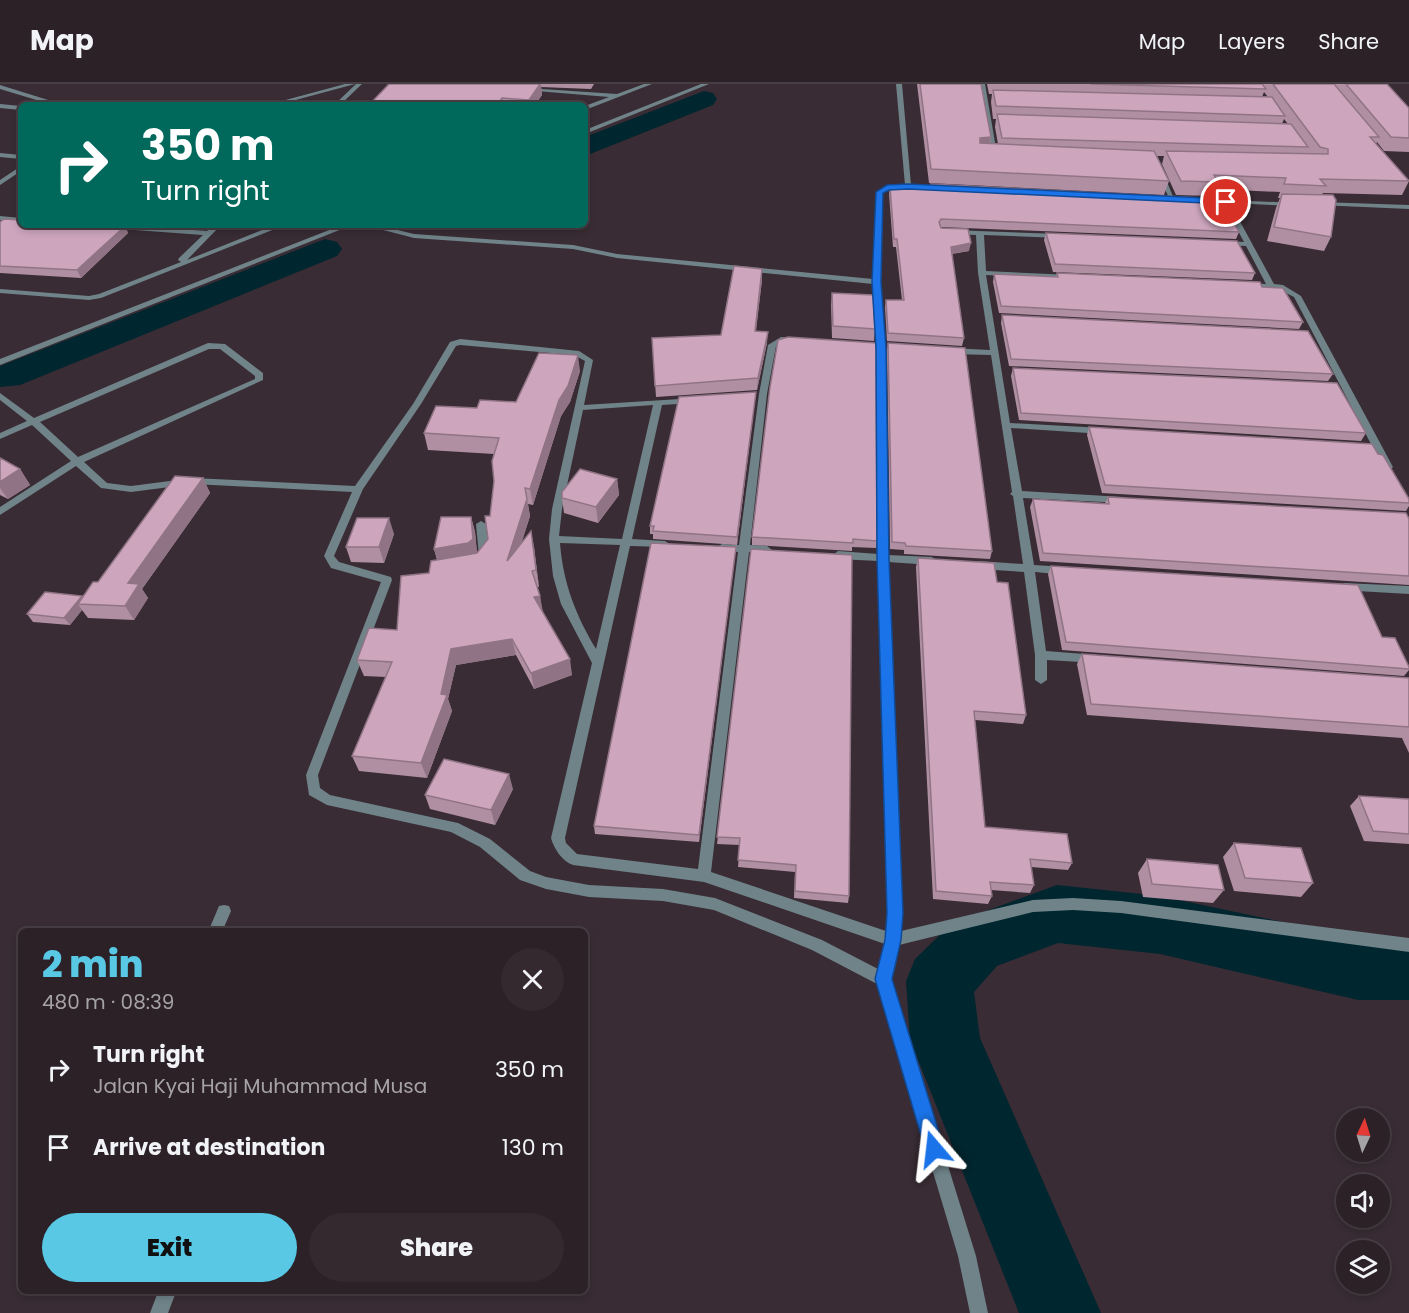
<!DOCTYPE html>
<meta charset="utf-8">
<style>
body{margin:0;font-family:Poppins,sans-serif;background:#33292f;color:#f1f3f6;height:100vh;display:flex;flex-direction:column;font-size:22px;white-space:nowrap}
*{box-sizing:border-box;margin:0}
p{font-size:20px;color:#a6a3a7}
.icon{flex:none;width:33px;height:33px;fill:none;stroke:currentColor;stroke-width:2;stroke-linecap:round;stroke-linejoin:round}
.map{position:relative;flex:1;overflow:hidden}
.panel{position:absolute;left:18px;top:844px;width:570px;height:366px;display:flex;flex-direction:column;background:#2b2127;border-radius:9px;box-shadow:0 3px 9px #0003,0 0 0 2px #473e44}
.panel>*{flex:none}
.top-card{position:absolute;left:18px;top:18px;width:570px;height:126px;border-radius:9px;box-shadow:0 3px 9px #0003,0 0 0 2px #473e44;background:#00695c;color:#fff;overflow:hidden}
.needle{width:39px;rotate:4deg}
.fabs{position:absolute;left:1336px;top:1024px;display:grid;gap:12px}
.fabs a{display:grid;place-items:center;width:54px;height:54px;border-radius:50%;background:#2b2127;box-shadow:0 3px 9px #0003,0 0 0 2px #473e44;font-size:30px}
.pin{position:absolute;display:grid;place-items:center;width:51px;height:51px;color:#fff;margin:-26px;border:3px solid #fff;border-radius:50%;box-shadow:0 2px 6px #0007}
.me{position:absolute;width:66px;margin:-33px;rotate:343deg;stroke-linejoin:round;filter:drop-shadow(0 0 4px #0008)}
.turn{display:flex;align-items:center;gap:21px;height:126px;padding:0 24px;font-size:27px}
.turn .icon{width:78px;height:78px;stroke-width:2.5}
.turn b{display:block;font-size:42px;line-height:51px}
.round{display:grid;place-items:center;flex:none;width:63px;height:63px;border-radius:32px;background:#33292f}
.summary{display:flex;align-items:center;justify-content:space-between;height:102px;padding:0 24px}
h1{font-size:36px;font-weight:800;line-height:45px;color:#59c8e5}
.button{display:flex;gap:12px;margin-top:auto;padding:12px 24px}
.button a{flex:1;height:69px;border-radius:36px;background:#59c8e5;color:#111;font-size:24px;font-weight:800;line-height:69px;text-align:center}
.button a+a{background:#33292f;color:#f1f3f6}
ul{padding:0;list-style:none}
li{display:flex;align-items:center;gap:18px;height:78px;padding:0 24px}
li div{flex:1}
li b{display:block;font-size:22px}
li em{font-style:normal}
header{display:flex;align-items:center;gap:36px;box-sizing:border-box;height:84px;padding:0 30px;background:#2b2127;border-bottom:2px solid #473e44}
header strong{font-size:28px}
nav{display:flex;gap:33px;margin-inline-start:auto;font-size:21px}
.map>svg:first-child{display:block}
</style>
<header>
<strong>Map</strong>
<nav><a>Map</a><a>Layers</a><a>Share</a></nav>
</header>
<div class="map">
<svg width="1409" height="1229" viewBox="0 0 1409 1229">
<rect width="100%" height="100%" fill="#392c34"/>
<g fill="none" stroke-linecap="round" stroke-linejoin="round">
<path fill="#00262f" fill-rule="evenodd" d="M704,7L713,9L717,15L713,21L585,72V53Z
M325,155L337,158L342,165L337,172L20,301L0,303V282Z
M1057,801L1160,812L1358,854H1409V916H1358L1160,870L1058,859L997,882L974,908L980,954L1101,1229H1019L910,956L906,897L915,875L951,840Z"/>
<path fill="#6f8389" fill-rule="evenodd" d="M345,0H355L277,21H267Z
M356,0H362L340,21H334Z
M644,0H652L585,26V22L609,13L524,6L527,4L617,10Z
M896,0H902L911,101L946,102L949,104L946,106L892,105L883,109L881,198L885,264L888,471L932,473L937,477L932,481L888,478L902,829L901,847L1033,816L1073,814L1121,817L1409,854V868L1121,829L1073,826L1033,828L899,861L890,895L976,1172L988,1229H970L958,1172L877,900L812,866L714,826L663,817L589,813L546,805L520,796L480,763L451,748L327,721L309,711L306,691L381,498L331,484L324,472L352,408L193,400L131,408L101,404L76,382L0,431V423L71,377L32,341L0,355V349L27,337L0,316V309L34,334L208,259L225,260L263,289V296L84,378L107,399L131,402L193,394L355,402L413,320L450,258L460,255L579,267L593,276L584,321L696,314L697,316L693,319L662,321L632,455L665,457L670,460L665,463L630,462L565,754L566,759L577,770L698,785L738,468L722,466L717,463L722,460L739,461L759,310L768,261L781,253L798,254V258L783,259L776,262L767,310L750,461L767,462L772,466L767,470L749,468L711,788L886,847L888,829L878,477L838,475L833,471L838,467L878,470L877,264L873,200L617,174L573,165L414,154L364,141H377L414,150L573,161L617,170L873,195L877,108L891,101H905ZM460,261L574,271L585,277L552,425L549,455L553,492L561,520L592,579L551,754C554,765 562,777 573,781L704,798L885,860L878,885L822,856L715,814L663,805L589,801L546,793L530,787L490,755L458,739L330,711L320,704L318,691L392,496L391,493L339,478L334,472L363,405L421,320L456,262ZM209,265H220L255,292V295L78,373L40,338ZM653,321L622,455L559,452L562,425L583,326ZM560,459L620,461L596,565C575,530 563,498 560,459Z
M979,0H985L997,70L994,72L991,70Z
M0,1L61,20L62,21H53L0,5Z
M0,20L21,22V26L0,24Z
M0,69L21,71V75L0,73Z
M21,82V87L0,101V96Z
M1160,86L1163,88L1174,115L1169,114L1157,88Z
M1204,115L1296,119L1297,120L1294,122L1230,119L1274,200L1283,201L1301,212L1393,383L1391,385L1388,386L1383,383L1294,213L1278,205L1244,203L1243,201L1247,199L1266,200L1246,162L1224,161L1220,159L1224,157L1244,158L1223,119L1206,118L1204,117Z
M1320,118L1409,121V125L1318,121L1317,120Z
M0,132L21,134V138L0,136Z
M90,141H125L207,147L213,141H221L187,176L275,141H285L101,214L89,216L0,209V205L89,212L99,210L181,178L178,176L179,174L203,151L94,143Z
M951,146L1060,150L1064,152L1060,154L984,151L986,187L1071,191L1075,193L1071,195L986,191L1010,339L1103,344L1108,347L1103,350L1011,344L1022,407L1123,413L1128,416L1123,419L1023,414L1034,481L1066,483L1071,487L1066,491L1035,488L1046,567L1097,571L1103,575L1097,579L1047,576V596L1041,600L1035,596V571L1024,488L979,485L974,481L979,477L1023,480L1013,412L1010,410L1012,408L991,271L950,270L946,267L950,264L990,266L978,189L976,151L954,150L950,148Z
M481,437L486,440L489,472L485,479L481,480L476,476L479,472L476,440Z
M1344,499L1409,502V510L1340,506L1339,503Z
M224,821L229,822L231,827L222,848H208L219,822Z
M158,1208H176L168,1229H150Z"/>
<path fill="#6f8389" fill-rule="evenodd" d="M701,0H709L585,50V46Z
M342,141H352L0,281V275Z"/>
</g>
<path fill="#b08fa3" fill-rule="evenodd" d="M389,0H594L591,5L541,3L542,11L535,21H369Z
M917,0H981L991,53L990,60H998L995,43L996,35H993L991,18L992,10H989L987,0H1387L1409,24V68L1384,67L1377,58L1376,60L1409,97L1402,111L1323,109L1322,111L1331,153L1324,167L1267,157L1276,124L1280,114H1278L1280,108L1215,105L1212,112L1176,111L1162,80L1164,72H1157L1169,97L1164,111L929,99ZM1264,8L1268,13H1262ZM1284,35L1288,40H1282Z
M931,100L1239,148L1236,155L941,143L969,167L952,170L964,254L962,262L887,257L885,223L886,216H902L896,163H893L889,110L890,103L931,104Z
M0,138L125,142L128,149L81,194L0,189Z
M1046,149L1255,189L1252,196L1053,188L1044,156Z
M1057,189L1262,203L1303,238L1299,245L999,229L993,198L994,190L1056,193Z
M762,196L756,247L767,259L757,306L656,313L652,254L721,251Z
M832,209L875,245L874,257L832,254L831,221Z
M1002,231L1333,290L1328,297L1009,282L1001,239Z
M876,259L877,457L876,464L852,463V467L752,461V453Z
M888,259L992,467L990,475L904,470V466L890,465L887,266Z
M1013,284L1366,349L1361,357L1019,336L1011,292Z
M580,287L570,318L561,332L533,421L528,420L530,432L521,460L534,463L539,503H537L540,512L542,528L572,591L534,605L516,571L456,581L448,615L452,627L427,694L359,687L352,672L386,593L364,592L357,576L397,546L429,489L437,476L434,465L471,433L475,448L477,469L488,455L494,397V370L428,366L424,349L477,324L516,318Z
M756,308L737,461L653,455V450H650V442Z
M1089,343L1378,370L1409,415V422L1406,427L1102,409L1087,351Z
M0,374L20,385L30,401L8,415L0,411Z
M203,394L210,409L142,505L148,514L134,536L88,534L82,526L70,541L33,538L27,530L82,512L83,513Z
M617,395L619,411L598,439L564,429L562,414Z
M1108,413L1409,435V501L1040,477L1030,423L1033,415L1105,419Z
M394,450L384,479L351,478L346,463Z
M751,465L849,812L848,819L794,814L795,788L738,783L740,761L717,760Z
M735,471L699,758L595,750L594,742Z
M918,474L997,498L1026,631L1023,640L975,636L985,743L1072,779L1068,786L1031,783L1034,801L1030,809L991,806L992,812L988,820L933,815L916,483Z
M1051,482L1382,553L1409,583V586L1404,592L1062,566L1048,490Z
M1082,570L1409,594V669L1402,654L1087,631L1077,580Z
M513,705L495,741L430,725L425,711Z
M1359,712L1409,715V760L1364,757L1350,722Z
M1234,759L1313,799L1301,813L1234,807L1223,773Z
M1147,775L1224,806L1213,819L1143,813L1138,789Z"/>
<path fill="#907485" d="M541,0L542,11L535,21H530L529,16Z
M502,14L503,21H497Z
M991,53L988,66L977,67L980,54Z
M125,142L128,149L81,194L77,186Z
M971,159L969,167L949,170L951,163Z
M762,185V196L754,258L755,247Z
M768,248L767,259L757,306L758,294Z
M578,271L580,287L570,318L561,332L533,421L530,405L559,316Z
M756,308L755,315L737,461V453Z
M20,385L30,401L8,415L0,404V398Z
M203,394L210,409L142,505L148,514L134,536L125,522L128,499Z
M617,395L619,411L598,439L596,423Z
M525,404L530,432L511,493L507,477Z
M471,433L475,448L477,470L439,481L434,465Z
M389,434L394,450L384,479L379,463Z
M531,447L534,463L539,503L536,486Z
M736,463L735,471L699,758V751Z
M82,512L87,519L78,520L82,526L70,541L64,534Z
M540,512L543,528L537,529L534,513Z
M512,555L516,571L456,581L448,615L452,627L427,694L421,679L451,565Z
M570,575L572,591L534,605L531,589Z
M509,690L513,705L495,741L491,726Z"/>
<path fill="#cda6be" stroke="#907485" stroke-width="1.5" d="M389,0H540L529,16L502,14L497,21H369Z
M920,0H981L991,53L980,54V59L1154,67L1169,97L931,85Z
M1090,0H1262L1266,5Z
M1273,0H1334L1379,53H1370L1409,97L1320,95L1326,102L1284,100L1286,94L1214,91L1218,98L1181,97L1166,67L1328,70V65L1320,63Z
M1346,0H1387L1409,24V54L1391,53Z
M993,6L1272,13L1285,32L996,22Z
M997,30L1291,40L1308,63L1002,54Z
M931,100L1221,115L1239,148L941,135L939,138L941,144L968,145L971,159L951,163L964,254L888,249L886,216H904L897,155H894L890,103L932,104Z
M1282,110L1333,111L1336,116L1331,153L1274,143Z
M4,135L21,136V141L125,142L77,186L0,182V138Z
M1046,149L1237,157L1255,189L1055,180Z
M734,182L762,185L755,247L768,248L758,294L655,302L652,254L721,251Z
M1057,189L1260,198L1262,203L1283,204L1303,238L1001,222L994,190L1058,193Z
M832,209L873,211L875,245L833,242Z
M1002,231L1308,247L1333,290L1011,275Z
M788,253L876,259L877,457L853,455V459L752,453L770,303L778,256Z
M888,259L965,264L992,467L906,462L905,459L892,458Z
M539,269L578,271L568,302L559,316L530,405L525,404L527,415L507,477L531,447L536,486L532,487L540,512L534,513L570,575L531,589L512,555L451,565L441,610L447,611L421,679L352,672L392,578L357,576L369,544L397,546L401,492L429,489L431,477L477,469L488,455L485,432H490L494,397L492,377L499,354L424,349L436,322L477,324L480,316L516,318Z
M1013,284L1337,299L1366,349L1021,329Z
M756,308L737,453L653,447L654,442H650L679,313Z
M1089,343L1372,360L1378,370L1383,371L1409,415V419L1105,401Z
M0,374L20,385L0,398Z
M580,385L617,395L596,423L562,414V408Z
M175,392L203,394L128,499L139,500L125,522L78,520L93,498H98Z
M1108,413L1406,429L1409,435V492L1043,469L1033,415L1109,420Z
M441,433H471L473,455L468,459L434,465Z
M357,434H389L379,463H346Z
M651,459L736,463L699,751L594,742Z
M751,465L852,471L849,812L795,807L796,781L738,776L740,754L717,753Z
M918,474L994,479L997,498L1008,499L1026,631L974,627L985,743L1067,750L1072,779L1030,775L1034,801L990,798L992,812L936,807Z
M1051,482L1358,501L1382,553L1395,554L1409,583V585L1066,558Z
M45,508L82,512L64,534L27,530Z
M1082,570L1409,594V643L1091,620Z
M444,675L509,690L491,726L425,711Z
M1359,712L1409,715V750L1373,747Z
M1234,759L1301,764L1313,799L1245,794Z
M1147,775L1218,781L1224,806L1152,800Z"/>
<path fill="#1a73e8" stroke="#114b97" stroke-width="1.5" d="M908,100L1226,115L1230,118L1226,120L908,105L889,106L883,109L881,198L886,264L889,474L903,829L901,856L892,895L944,1065L941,1071L934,1074L928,1071L925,1065L875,895L885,856L887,829L877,474L876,264L872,198L876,108L887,101Z"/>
</svg>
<div class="fabs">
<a><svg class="needle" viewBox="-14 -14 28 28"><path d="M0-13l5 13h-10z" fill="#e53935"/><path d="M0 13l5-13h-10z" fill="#a6a3a7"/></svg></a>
<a><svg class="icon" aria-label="sound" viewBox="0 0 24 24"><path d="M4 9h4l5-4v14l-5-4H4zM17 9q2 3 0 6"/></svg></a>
<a><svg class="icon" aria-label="layers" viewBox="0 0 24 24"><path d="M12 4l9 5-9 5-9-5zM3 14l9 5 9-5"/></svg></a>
</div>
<div class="pin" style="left:1226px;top:118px;background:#d93025"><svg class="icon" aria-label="arrive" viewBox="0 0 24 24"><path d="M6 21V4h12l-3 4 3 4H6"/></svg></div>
<svg class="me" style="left:934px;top:1065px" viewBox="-20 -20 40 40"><path d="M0-17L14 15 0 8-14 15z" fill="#1a73e8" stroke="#fff" stroke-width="4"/></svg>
<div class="top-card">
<div class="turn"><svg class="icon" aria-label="right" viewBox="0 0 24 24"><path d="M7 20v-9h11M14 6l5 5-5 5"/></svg><div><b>350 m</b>Turn right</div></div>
</div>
<section class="panel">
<div class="summary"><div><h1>2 min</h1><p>480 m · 08:39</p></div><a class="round"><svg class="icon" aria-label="close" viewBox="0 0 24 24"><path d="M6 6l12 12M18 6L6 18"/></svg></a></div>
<ul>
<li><svg class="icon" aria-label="right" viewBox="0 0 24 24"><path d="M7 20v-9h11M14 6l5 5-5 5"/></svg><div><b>Turn right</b><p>Jalan Kyai Haji Muhammad Musa</p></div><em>350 m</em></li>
<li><svg class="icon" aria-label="arrive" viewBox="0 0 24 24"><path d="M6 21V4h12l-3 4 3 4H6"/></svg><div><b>Arrive at destination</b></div><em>130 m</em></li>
</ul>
<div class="button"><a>Exit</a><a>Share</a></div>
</section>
</div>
